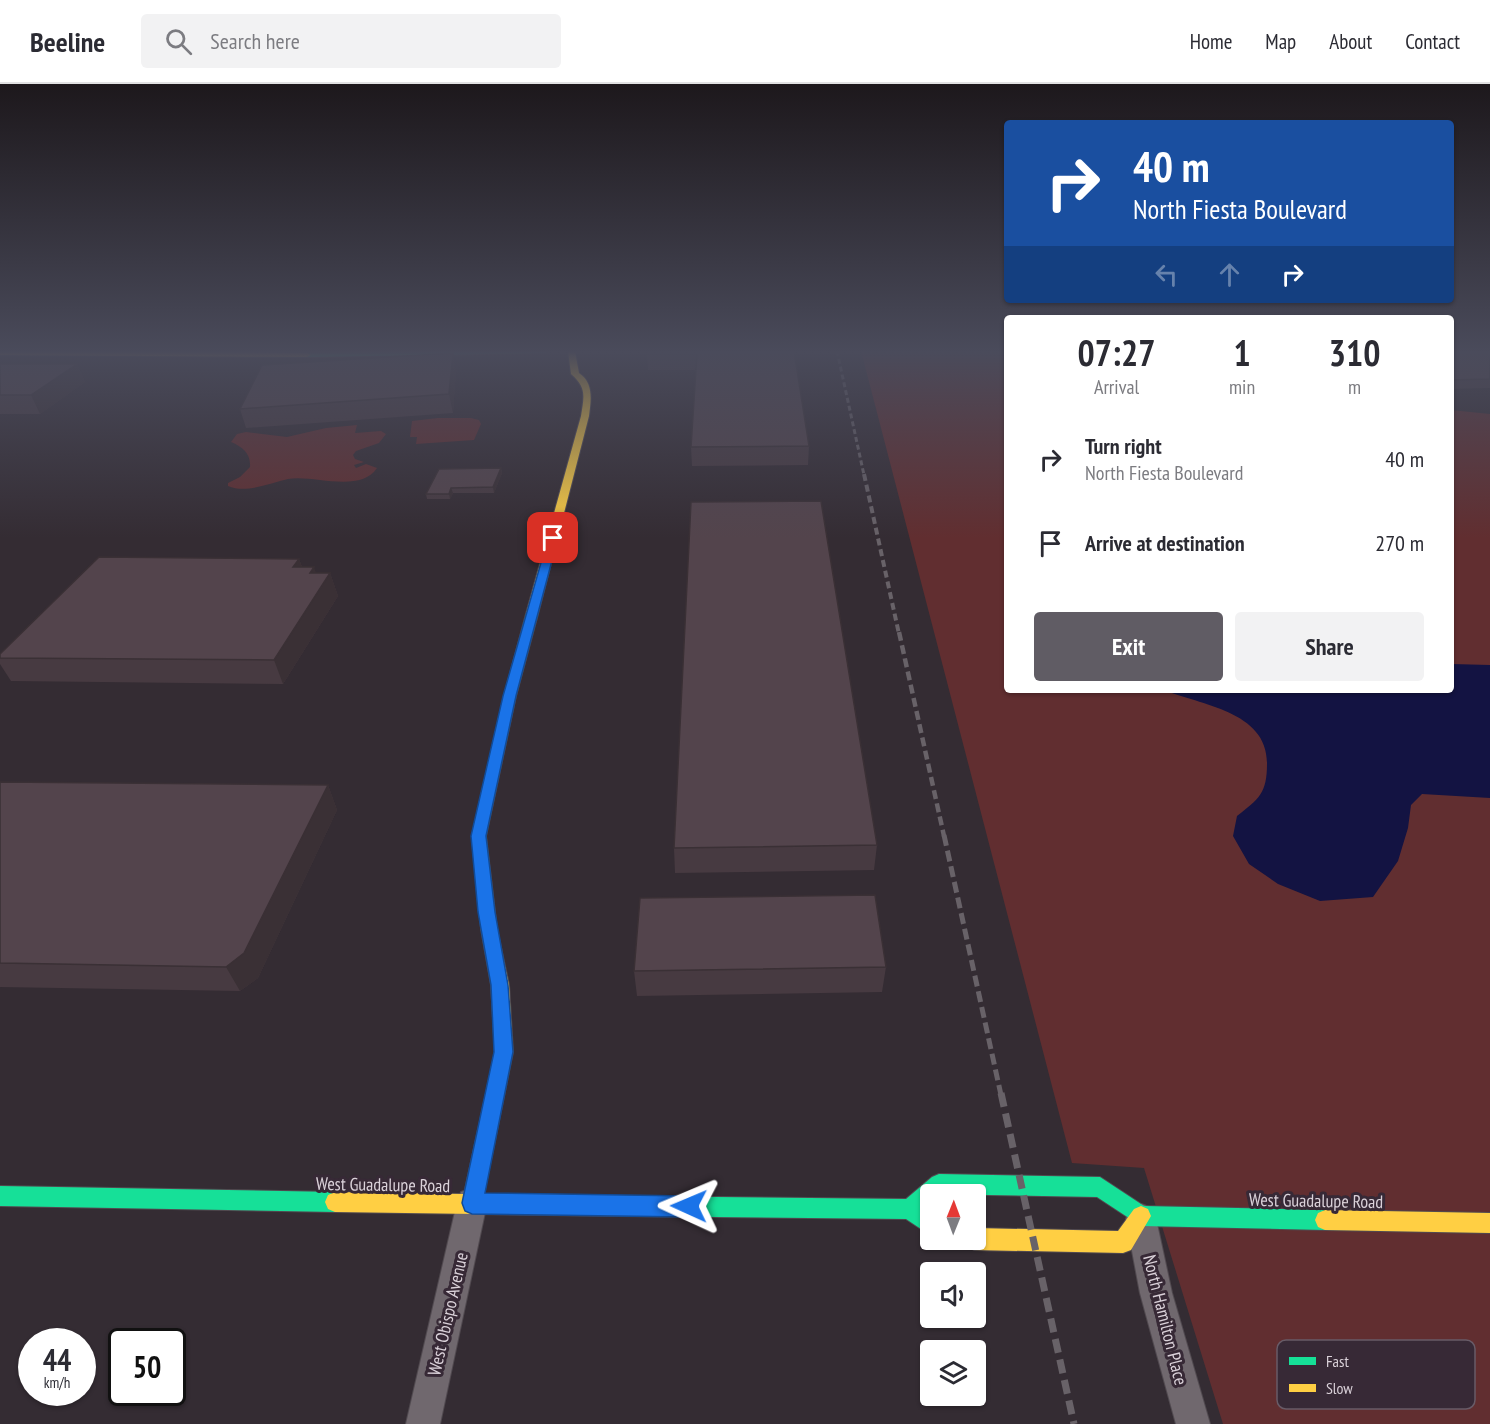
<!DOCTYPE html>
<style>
body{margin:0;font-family:"PT Sans Narrow",sans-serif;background:#f2f2f3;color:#2b2b33;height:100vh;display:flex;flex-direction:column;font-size:22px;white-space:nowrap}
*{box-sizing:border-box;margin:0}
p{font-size:20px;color:#7c7c81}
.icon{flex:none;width:33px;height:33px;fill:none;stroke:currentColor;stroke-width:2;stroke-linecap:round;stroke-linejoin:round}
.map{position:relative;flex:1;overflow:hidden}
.details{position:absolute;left:1004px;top:231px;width:450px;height:378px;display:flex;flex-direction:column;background:#fff;border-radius:6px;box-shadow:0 2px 4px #0004}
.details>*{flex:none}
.guide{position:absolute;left:1004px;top:36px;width:450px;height:183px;border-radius:6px;box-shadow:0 2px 4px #0004;background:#1a4fa0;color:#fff;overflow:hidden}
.needle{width:39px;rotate:1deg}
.controls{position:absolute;left:920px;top:1100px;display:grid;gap:12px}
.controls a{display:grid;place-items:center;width:66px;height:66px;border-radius:6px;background:#fff;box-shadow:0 2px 4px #0004;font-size:30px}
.speed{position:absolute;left:18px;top:1244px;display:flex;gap:12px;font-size:30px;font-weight:700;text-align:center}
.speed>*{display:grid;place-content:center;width:78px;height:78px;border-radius:50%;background:#fff;box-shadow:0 2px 4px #0004;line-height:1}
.speed small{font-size:15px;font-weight:400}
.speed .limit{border:3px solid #111;border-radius:9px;background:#fff;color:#111}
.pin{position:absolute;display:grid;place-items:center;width:51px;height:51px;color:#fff;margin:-26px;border-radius:12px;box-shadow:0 3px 9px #0006}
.me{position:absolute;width:66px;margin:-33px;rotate:271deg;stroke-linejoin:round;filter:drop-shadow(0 0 4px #0008)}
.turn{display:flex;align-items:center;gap:21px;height:126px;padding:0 30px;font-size:27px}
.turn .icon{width:78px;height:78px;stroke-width:2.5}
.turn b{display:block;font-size:42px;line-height:51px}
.lanes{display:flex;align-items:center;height:57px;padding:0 30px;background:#0003;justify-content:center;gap:30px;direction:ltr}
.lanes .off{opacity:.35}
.eta{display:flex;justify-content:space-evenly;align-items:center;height:102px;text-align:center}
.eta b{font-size:36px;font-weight:700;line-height:42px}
.button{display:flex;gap:12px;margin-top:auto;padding:12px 30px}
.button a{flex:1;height:69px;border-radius:6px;background:#605c64;color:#fff;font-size:24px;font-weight:700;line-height:69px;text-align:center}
.button a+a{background:#f2f2f3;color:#2b2b33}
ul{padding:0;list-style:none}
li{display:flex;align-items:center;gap:18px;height:84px;padding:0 30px}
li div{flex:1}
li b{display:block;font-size:22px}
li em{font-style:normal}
header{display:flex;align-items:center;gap:36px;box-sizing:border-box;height:84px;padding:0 30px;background:#fff;border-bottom:2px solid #e1e1e2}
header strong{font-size:28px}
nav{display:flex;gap:33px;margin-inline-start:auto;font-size:21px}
.search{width:420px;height:54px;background:#f2f2f3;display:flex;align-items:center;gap:15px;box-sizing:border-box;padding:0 21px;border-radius:6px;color:#7c7c81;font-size:22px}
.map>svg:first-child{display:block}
</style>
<header>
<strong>Beeline</strong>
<div class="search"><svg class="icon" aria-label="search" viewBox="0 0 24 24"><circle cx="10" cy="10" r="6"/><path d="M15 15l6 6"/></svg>Search here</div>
<nav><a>Home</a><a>Map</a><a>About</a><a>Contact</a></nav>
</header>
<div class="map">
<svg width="1490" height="1340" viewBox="0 0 1490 1340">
<rect width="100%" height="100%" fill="#342c33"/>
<path fill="#612e30" d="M861,267H1006V606H1450L1451,326L1490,330V1340H1223L1144,1084L1072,1079Z
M438,334H471L479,336L481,340L474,356L416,360L417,353H410L412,337Z
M357,341L355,349L381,347L386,350L379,359L356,367L353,371L355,375L364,378L354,381L356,384L366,380L377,384C360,410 312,390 288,395C270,399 246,410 228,402V399L240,393L250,383C251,370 243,363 231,358L237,350L246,348L287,353L326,344Z"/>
<path fill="#131342" d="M1451,580L1490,581V714L1422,710L1411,721L1408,744L1398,777L1373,813L1320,817L1278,800L1249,780L1233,752L1237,732C1259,715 1267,709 1267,680C1268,627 1200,621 1164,606H1450Z"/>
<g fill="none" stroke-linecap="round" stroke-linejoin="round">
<defs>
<path id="street" d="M472,1104L483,1108L487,1119L440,1340H406L457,1119L461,1108Z
M1141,1120L1152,1124L1156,1135L1172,1209L1210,1340H1176L1140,1209L1126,1135L1130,1124Z"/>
<path id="fast" d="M483,267H550L546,269L307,273L303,271L307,269Z
M532,527L538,530L516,612L486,752L497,845L495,850L489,851L483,850L481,845L472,752L504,612L526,530Z
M939,1090L1100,1093L1144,1122L1325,1126L1332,1129L1335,1136L1332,1143L1325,1146L1141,1142L1097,1113L930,1110V1121L926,1125L930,1128V1151L906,1135L618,1132L611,1129L608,1122L611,1115L618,1112L906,1115L932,1093Z
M0,1102L335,1108L342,1111L345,1118L342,1125L335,1128L0,1122Z"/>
<path id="slow" d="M0,267L307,269L311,271L307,273L0,271Z
M568,267H575L579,289C594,299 591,316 589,332L538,530L532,533L526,530L581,332C584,312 587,304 571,290Z
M489,839L495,840L497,845L509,901L513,968L484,1110L618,1112L625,1115L628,1122L625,1129L618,1132L335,1128L328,1125L325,1118L328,1111L335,1108L464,1110L495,968L491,901L481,845L483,840Z
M1141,1122L1148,1125L1151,1132L1131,1166L1123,1169L974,1166L967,1162L963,1155H975V1144L1118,1147L1134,1125Z
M1325,1126L1490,1129V1149L1325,1146L1318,1143L1315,1136L1318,1129Z"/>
</defs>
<use href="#street" stroke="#514a50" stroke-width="2"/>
<use href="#fast" stroke="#514a50" stroke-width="2"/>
<use href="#slow" stroke="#514a50" stroke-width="2"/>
<use href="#street" fill="#70686e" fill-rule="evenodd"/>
<use href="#fast" fill="#16e098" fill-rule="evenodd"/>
<use href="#slow" fill="#ffcf43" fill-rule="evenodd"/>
<path stroke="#686268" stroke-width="3" stroke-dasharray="5 3" stroke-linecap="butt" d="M837,267L864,391"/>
<path stroke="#686268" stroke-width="4" stroke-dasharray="7 4" stroke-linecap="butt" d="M864,390L899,550"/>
<path stroke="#686268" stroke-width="4.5" stroke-dasharray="9 4.5" stroke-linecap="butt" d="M899,548L944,752"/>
<path stroke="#686268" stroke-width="5" stroke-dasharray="11 5" stroke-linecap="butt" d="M944,751L1001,1011"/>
<path stroke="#686268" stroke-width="7" stroke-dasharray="14 7" stroke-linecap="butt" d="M1001,1009L1074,1340"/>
</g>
<path fill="#473a41" d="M794,267L809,362L808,381L692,382L691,363L696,286H648L647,269Z
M1450,267H1490V304L1450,305Z
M0,280H77L85,298L40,330H0Z
M456,286L453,329L246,344L240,325Z
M501,384L502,389L494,409H453L450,415H427L426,410Z
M299,475L302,483L316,489H330L338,512L283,600L11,597L0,580V570Z
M0,698L328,701L337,726L258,894L240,907L0,903Z
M877,761L874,786L675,789L674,764Z
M886,883L882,908L637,912L634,887Z"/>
<path fill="#3a3035" d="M453,269L456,286L453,329L449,310Z
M77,280L85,298L40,330L31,311Z
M501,384L502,389L494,409L493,403Z
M451,404L453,409L450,415L449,410Z
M299,475L307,497L293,483Z
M314,483L321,504L330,489L338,512L283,600L274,576L310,489Z
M328,701L337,726L258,894L240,907L226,883Z"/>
<path fill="#53444c" stroke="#3a3035" stroke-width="1.5" d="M647,267H794L809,362L691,363L697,269H647Z
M1450,267H1490V295L1450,296Z
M453,269L449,310L240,325L262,281Z
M0,280H77L31,311H0Z
M501,384L493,403L451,404L449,410H426L439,385Z
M821,417L877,761L674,764L691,418Z
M99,473L299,475L293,483H314L310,489H330L274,576L0,574V570Z
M0,698L328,701L244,869L226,883L0,879Z
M875,811L886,883L634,887L640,814Z"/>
<linearGradient id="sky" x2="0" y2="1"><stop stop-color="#1d181c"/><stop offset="0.59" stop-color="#4a4b5b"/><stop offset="1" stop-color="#4a4b5b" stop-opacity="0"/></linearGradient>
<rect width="1490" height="454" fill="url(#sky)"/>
<path fill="#1a73e8" stroke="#114b97" stroke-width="1.5" d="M553,451L558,454L516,612L486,752L495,828L508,901L513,968L485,1109L689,1112L697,1115L700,1122L697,1130L689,1133L472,1130L465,1127L462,1119L494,968L491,901L478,828L471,752L503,612L548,454Z"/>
<g text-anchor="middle" stroke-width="6" stroke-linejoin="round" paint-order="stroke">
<g font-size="18" fill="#dad1d9" stroke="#372936">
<text transform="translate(383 1101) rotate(1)" y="6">West Guadalupe Road</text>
<text transform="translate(1316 1117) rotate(1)" y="6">West Guadalupe Road</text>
<text transform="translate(448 1230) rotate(-77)" y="6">West Obispo Avenue</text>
<text transform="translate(1165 1236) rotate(76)" y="6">North Hamilton Place</text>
</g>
</g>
<rect x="1277" y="1256" width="198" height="69" rx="9" fill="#372936" stroke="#685b67" stroke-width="1.5"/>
<rect x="1289" y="1273" width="27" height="8" fill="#16e098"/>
<rect x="1289" y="1300" width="27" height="8" fill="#ffcf43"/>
<g font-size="16" fill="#dad1d9">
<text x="1326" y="1283">Fast</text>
<text x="1326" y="1310">Slow</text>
</g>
</svg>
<div class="controls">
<a><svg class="needle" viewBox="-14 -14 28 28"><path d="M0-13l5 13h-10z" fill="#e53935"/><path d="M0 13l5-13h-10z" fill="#7c7c81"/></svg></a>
<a><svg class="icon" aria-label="sound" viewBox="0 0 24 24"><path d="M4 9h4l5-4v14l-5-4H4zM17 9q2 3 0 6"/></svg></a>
<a><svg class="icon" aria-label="layers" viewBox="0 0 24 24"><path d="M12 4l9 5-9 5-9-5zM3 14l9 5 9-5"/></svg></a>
</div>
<div class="speed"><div>44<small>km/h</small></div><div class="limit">50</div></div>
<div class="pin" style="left:553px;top:454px;background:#d93025"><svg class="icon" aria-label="arrive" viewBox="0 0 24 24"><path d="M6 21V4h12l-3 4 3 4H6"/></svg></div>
<svg class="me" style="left:689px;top:1122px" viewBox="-20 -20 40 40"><path d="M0-17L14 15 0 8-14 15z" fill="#1a73e8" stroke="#fff" stroke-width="4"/></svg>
<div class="guide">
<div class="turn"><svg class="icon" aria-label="right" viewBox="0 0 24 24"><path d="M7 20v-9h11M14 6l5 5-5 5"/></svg><div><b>40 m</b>North Fiesta Boulevard</div></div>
<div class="lanes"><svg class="icon off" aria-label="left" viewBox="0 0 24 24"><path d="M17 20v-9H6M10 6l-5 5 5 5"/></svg><svg class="icon off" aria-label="ahead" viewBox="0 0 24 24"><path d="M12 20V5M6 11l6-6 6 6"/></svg><svg class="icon" aria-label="right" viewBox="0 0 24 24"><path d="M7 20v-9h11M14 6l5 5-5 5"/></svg></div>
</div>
<section class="details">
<div class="eta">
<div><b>07:27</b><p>Arrival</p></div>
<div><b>1</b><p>min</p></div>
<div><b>310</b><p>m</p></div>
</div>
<ul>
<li><svg class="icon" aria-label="right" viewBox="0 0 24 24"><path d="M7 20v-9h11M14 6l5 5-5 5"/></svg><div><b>Turn right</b><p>North Fiesta Boulevard</p></div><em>40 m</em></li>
<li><svg class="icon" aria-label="arrive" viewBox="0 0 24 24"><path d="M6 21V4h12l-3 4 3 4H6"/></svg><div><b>Arrive at destination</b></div><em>270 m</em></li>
</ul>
<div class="button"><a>Exit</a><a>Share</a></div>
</section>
</div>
